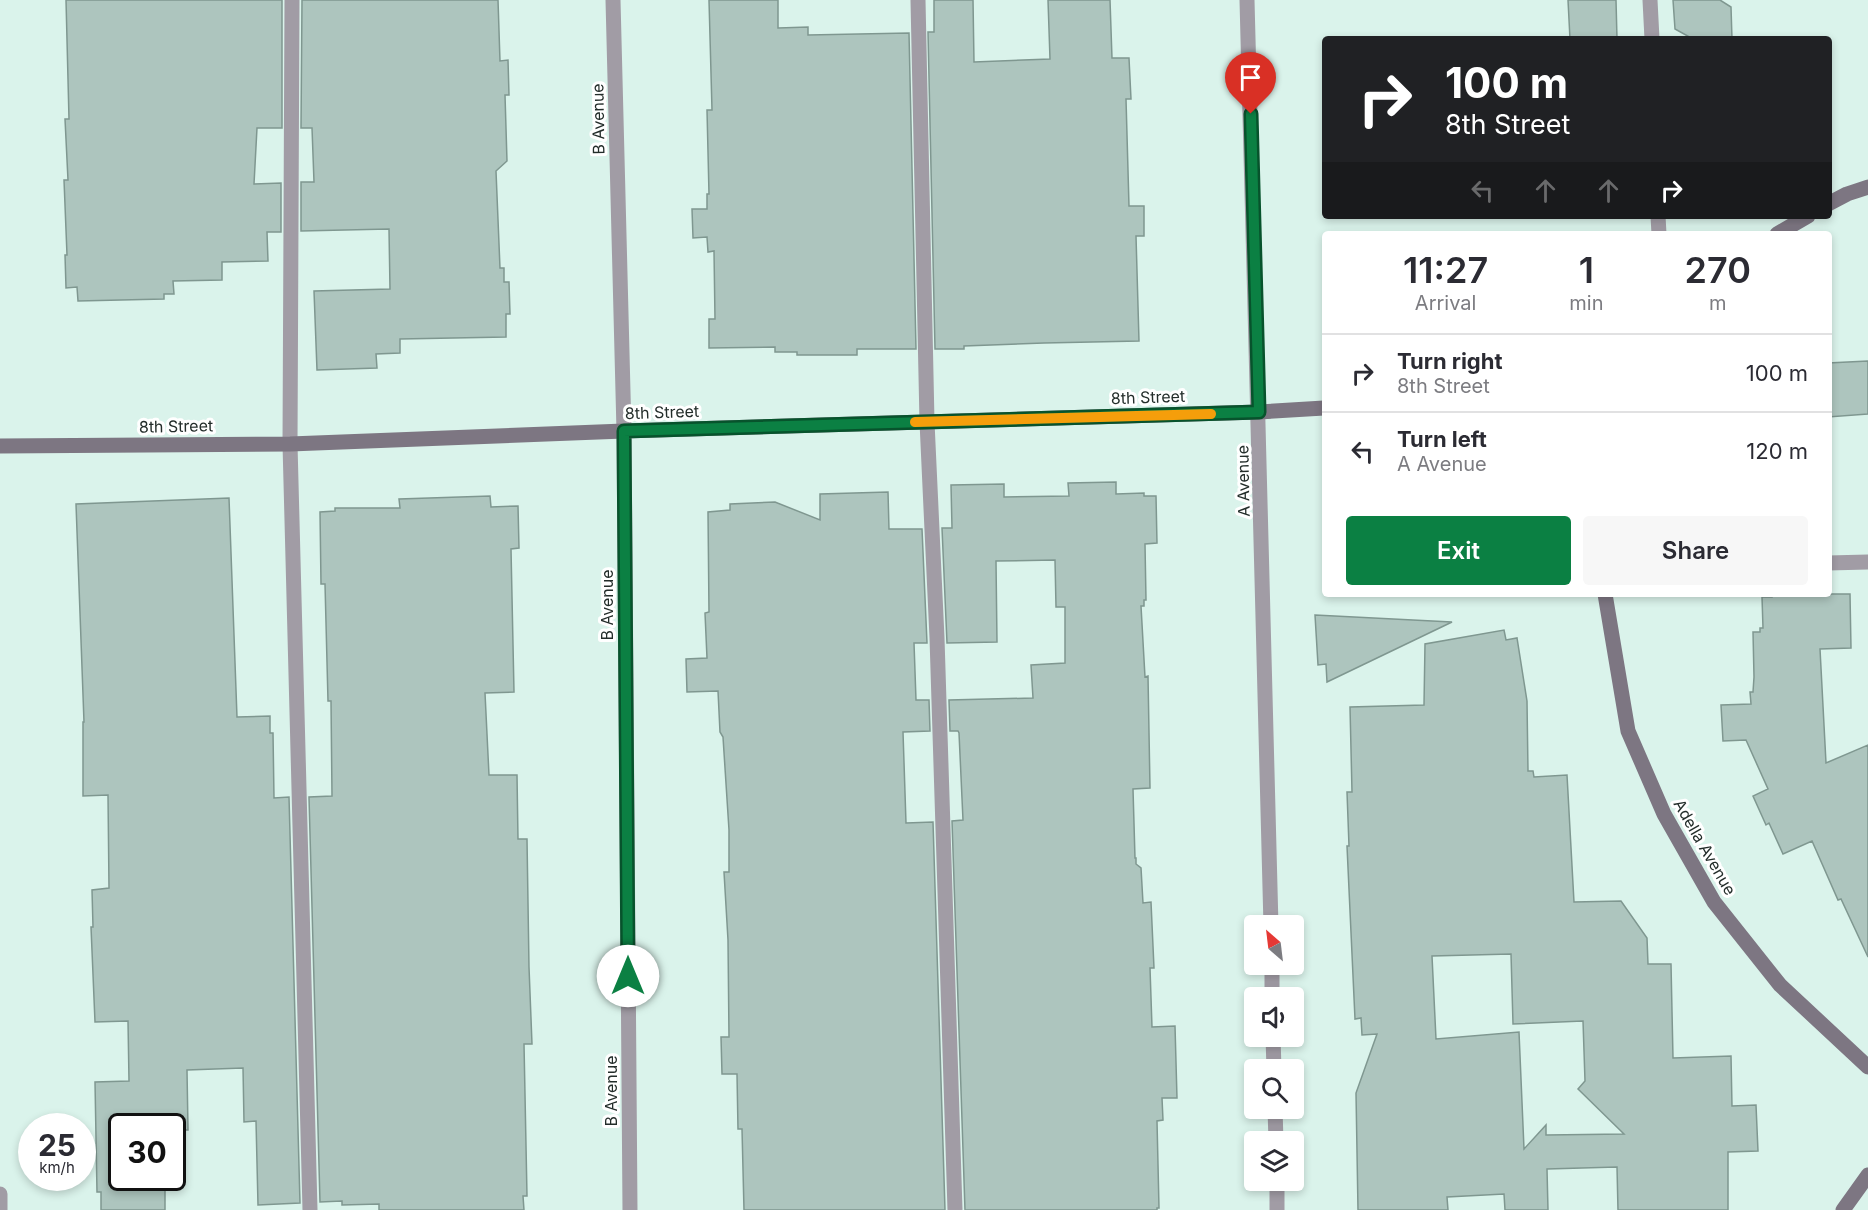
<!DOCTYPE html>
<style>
body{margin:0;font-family:Inter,sans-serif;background:#f7f7f7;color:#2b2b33;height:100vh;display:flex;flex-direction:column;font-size:22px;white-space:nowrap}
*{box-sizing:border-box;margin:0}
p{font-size:20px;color:#7c7c81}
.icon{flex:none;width:33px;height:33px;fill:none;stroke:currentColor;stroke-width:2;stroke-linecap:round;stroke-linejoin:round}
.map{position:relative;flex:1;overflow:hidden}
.side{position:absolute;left:1322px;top:231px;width:510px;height:366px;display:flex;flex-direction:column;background:#fff;border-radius:6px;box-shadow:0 3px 9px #0003}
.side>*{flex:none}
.top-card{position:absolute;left:1322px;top:36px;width:510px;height:183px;border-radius:6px;box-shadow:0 3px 9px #0003;background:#202124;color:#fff;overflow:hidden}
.needle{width:39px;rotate:332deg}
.buttons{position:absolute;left:1244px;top:915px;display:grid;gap:12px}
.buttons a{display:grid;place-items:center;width:60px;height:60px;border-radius:6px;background:#fff;box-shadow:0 3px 9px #0003;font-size:30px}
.speed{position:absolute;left:18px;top:1113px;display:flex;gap:12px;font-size:30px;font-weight:700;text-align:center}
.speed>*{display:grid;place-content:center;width:78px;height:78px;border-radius:50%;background:#fff;box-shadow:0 3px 9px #0003;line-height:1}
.speed small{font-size:15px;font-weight:400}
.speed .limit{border:3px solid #111;border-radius:9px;background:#fff;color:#111}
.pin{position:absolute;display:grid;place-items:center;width:51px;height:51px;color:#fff;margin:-62px -26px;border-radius:50% 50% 50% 0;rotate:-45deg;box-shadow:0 0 6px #0007}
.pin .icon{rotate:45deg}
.me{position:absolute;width:66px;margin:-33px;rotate:0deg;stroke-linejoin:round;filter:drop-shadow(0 0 4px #0008)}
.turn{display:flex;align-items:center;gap:21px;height:126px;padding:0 24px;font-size:27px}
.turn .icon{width:78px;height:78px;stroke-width:2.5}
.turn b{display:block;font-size:42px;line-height:51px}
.lanes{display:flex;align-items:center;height:57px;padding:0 24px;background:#0003;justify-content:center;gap:30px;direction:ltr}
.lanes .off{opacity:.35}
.eta{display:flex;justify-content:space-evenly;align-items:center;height:102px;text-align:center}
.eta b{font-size:36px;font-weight:600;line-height:42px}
.action{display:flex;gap:12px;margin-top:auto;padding:12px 24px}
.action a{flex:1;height:69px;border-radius:6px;background:#0b8043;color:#fff;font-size:24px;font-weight:600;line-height:69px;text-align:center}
.action a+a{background:#f7f7f7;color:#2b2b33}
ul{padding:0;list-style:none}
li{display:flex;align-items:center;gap:18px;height:78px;padding:0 24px;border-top:2px solid #e1e1e2}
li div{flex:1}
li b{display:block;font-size:22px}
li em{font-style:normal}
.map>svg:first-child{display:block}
</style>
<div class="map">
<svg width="1868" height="1210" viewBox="0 0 1868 1210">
<rect width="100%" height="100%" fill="#daf3eb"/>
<path fill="#adc5be" stroke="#7f9790" stroke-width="1.5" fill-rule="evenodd" d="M66,0H282V128H257L254,184L281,183V232H267L268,261L222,262V280L173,281L174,294H164V299L78,301L77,287L66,288L65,255H67L64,180H68L65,119H69Z
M302,0H498L500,61L508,60L509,95H505L507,161L496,171L500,268H504V282H509L510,314H506V337L400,339V353L376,354L377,368L317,370L314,291L390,289L389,229L301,231V182H314L312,128H301Z
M709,0H778V28L808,27V35L909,33L916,349H857V355H797V352H775V347L709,348V319H715L714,251L708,252L707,237L693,238L692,209H707V194H709L707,110H712Z
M934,0H973L974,62L1050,59L1048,0H1110L1112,58H1129L1131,99H1126L1129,206H1144V236H1136L1139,341L1044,343L964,346V349H935L928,32H934Z
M1568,0H1616L1617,39H1570Z
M1673,0H1720L1731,7L1732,39H1693L1675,29Z
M1868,361V414L1828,417V363Z
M1116,482V494L1144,493V496H1156L1157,543L1145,544L1146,600H1144V606H1141L1145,677L1148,676L1150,788L1133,789L1135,858H1136V864L1141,868L1143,903L1151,902L1154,968H1150L1152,1027L1175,1026L1177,1098H1162L1163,1120L1157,1121L1159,1208H1157V1210H965L952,821L963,820L959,733L958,731H950L949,700L1033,698L1031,665L1065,663V607H1056L1055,560L996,561L997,642L947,643L942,528H952L951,485L1004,484V497L1069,496L1068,483Z
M888,492L889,529H922L927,643H914L916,700H929L930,731L903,732L906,823L933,822L945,1210H744L742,1129H738L737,1074H722L721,1037H729L728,940L724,872H729V830L723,737L720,732L718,691L687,692L686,659L707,658L705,613L709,612L708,512L730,510V504L775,502L820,520V494Z
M490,496L491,507L518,506L519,548L511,549L514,692L485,693L489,775H517L518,839H527L529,967L532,1044H524L527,1196H523L524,1210H379V1204L342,1205V1201L320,1202L309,797L332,796L331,701H328L325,584H321L320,512L335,511V508H400L399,499Z
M229,498L237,717L270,716V733H273L274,798L289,797L300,1203L258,1205L256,1121L244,1122L243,1068L187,1070L188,1130H172V1126H122V1178H172L173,1186H165V1210H101V1192H97L95,1082L129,1081L128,1021L95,1022L91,927H93L92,890L109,888L108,795L83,796V722H84L76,504Z
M1772,594H1850L1851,648L1820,649L1826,763L1868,745V957L1841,899L1838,900L1812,841L1783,854L1769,823L1766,825L1753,796L1768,789L1746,740L1723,741L1721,705L1751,704L1750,692H1753L1754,677L1753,632H1760V628H1763L1762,597H1772Z
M1315,615L1452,622L1327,682L1326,664L1318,665Z
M1504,630L1506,640L1517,638L1527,701L1528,771H1533L1534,777L1567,775L1574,902L1621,901L1647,938L1648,964H1671L1673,1058L1731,1056L1732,1106L1756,1105L1758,1151L1728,1152V1210H1618L1617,1167L1547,1169L1548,1210H1505L1504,1194L1447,1197L1448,1210H1358L1356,1093L1377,1034L1362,1035L1361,1018L1355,1019L1347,846H1349L1347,792H1352L1350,707L1424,705L1425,644ZM1511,954L1513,1024L1583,1021L1585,1081L1578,1089L1624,1134L1546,1135V1125L1524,1149L1519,1032L1436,1039L1432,956Z"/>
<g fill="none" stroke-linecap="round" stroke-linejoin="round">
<path stroke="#a19ca5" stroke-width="15" d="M292,0L290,444L310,1210
M918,0L927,422L937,638L955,1210
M1828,563L1868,562"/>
<path stroke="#a19ca5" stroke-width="15" d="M613,0L624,431L630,1210
M1247,0L1271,926
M1650,0L1652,39
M1658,216L1659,234
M1272,964V998
M1273,1036L1274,1070
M1275,1108L1276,1142
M1277,1180V1210
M0,1194V1210"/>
<path stroke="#7d7682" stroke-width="15" d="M1828,204L1847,194L1868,187
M1777,234L1808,216
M0,446L290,444L624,431L1259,412L1324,408
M1605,594L1628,731L1664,814L1714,902L1780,985L1868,1067
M1843,1210L1868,1175"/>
</g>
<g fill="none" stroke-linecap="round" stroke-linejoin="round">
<defs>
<path id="route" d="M628,976L624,431L1259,412L1251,114"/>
</defs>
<use href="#route" stroke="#07532c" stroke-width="15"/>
<use href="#route" stroke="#0b8043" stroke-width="10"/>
<path stroke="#f59e0b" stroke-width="10" d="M915,422L1211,414"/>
</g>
<g text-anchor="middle" stroke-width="6" stroke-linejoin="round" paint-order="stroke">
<g font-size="16" fill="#232d2a" stroke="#fff">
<text transform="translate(598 119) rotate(-91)" y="6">B Avenue</text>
<text transform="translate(1148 397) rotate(-2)" y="6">8th Street</text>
<text transform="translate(662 412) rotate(-2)" y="6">8th Street</text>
<text transform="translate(176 426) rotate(-1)" y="6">8th Street</text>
<text transform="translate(1243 481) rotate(-91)" y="6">A Avenue</text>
<text transform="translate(607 605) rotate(-90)" y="6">B Avenue</text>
<text transform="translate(1705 847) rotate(60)" y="6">Adella Avenue</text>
<text transform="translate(611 1091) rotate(-90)" y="6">B Avenue</text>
</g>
</g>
</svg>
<div class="buttons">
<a><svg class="needle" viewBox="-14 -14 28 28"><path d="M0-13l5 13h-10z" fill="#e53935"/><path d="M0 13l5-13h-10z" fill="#7c7c81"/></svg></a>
<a><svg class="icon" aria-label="sound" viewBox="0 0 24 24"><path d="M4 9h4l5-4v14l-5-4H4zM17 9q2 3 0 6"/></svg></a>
<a><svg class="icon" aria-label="search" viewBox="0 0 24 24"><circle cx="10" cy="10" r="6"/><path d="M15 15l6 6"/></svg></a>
<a><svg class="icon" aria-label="layers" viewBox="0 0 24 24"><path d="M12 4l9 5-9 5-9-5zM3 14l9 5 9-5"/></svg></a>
</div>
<div class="speed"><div>25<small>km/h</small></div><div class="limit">30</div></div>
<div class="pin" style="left:1251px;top:114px;background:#d93025"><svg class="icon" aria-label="arrive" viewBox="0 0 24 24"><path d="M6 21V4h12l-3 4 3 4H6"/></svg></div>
<svg class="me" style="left:628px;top:976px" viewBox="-20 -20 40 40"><circle r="19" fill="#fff"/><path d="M0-13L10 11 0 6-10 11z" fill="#0b8043"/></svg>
<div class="top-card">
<div class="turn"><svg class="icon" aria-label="right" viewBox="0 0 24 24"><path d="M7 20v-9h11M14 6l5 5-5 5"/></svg><div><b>100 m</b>8th Street</div></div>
<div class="lanes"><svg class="icon off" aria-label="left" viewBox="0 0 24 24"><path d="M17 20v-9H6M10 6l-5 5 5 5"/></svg><svg class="icon off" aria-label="ahead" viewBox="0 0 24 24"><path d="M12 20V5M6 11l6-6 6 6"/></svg><svg class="icon off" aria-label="ahead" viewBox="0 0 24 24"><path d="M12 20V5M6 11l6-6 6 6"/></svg><svg class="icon" aria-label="right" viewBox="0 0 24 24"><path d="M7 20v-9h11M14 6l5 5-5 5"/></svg></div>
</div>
<section class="side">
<div class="eta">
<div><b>11:27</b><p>Arrival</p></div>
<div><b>1</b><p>min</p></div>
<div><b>270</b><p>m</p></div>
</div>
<ul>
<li><svg class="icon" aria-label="right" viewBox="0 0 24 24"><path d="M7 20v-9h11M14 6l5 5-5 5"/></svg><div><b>Turn right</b><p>8th Street</p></div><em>100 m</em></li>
<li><svg class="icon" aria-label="left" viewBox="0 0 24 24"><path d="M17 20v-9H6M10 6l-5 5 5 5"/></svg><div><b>Turn left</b><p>A Avenue</p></div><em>120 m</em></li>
</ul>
<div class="action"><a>Exit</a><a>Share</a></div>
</section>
</div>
